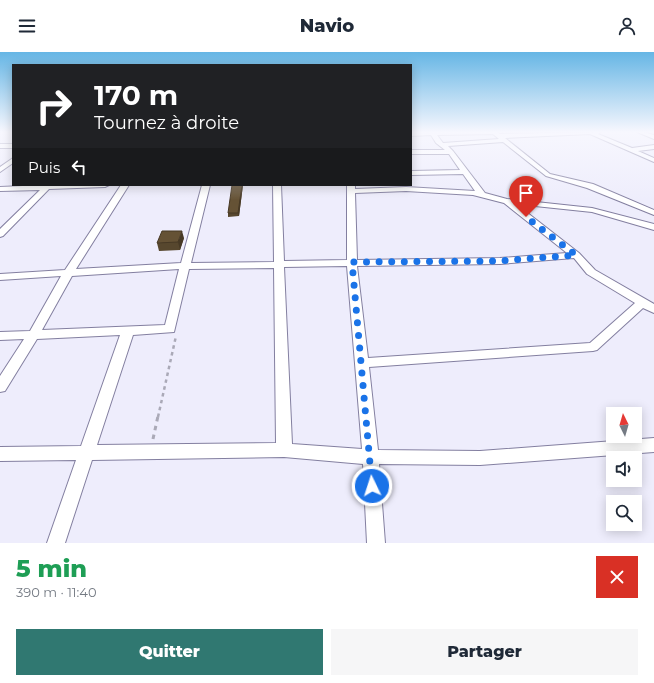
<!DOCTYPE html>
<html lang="fr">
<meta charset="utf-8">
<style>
body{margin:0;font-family:Montserrat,sans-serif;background:#f6f6f7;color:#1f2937;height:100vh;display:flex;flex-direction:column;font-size:15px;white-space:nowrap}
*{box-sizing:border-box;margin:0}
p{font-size:13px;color:#747a83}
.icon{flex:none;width:22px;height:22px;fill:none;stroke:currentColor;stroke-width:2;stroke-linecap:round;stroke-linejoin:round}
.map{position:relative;height:491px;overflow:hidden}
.sheet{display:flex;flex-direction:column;background:#fff;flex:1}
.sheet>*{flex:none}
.top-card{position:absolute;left:12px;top:12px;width:400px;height:122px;border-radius:0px;box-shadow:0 2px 10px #0003;background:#202124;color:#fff;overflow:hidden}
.needle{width:26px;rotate:355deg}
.controls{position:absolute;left:606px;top:355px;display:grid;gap:8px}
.controls a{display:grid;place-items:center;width:36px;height:36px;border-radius:0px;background:#fff;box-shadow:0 2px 10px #0003;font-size:20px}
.pin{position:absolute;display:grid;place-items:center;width:34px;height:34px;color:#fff;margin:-41px -17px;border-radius:50% 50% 50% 0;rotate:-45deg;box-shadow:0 0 4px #0007}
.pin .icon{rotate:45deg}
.me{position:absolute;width:44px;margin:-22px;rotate:356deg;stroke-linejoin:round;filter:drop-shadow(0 0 3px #0008)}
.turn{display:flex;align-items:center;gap:14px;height:84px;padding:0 16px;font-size:18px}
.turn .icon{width:52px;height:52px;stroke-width:2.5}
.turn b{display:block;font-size:28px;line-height:34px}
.then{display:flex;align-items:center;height:38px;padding:0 16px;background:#0003;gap:8px;font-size:15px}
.round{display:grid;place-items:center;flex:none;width:42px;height:42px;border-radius:0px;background:#f6f6f7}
.head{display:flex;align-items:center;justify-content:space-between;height:68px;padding:0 16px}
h1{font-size:24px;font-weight:800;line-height:30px;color:#1e9e55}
.primary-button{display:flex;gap:8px;margin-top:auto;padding:8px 16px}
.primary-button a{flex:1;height:46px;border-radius:0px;background:#307871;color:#fff;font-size:16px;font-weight:800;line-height:46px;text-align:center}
.primary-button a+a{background:#f6f6f7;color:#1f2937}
header{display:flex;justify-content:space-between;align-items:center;height:52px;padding:0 16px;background:#fff;font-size:18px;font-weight:800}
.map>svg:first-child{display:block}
</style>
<header><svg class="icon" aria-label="menu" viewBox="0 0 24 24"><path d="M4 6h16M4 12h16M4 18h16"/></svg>Navio<svg class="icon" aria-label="person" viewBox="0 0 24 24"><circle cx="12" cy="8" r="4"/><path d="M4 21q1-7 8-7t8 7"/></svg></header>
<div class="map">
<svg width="654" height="491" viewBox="0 0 654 491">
<rect width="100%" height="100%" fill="#eeedfc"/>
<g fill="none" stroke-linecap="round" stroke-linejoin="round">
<defs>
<path id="street" d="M411,80H497L500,82L601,80L598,82L632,96L654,93V97L638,99L654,106V110L590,82L505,86L550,122L593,132L654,158V163L587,136L546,124L503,90L448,94L453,99L485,141L507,147L592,156L654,172V178L592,160L516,152L579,201L595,218L654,252V261L643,256L597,298L593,299L369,315L378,398L480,399L654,386V400L480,413L379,412L385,491H367L363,412L284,405L92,408L65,491H47L76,408L0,409V395L81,394L120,283L37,287L5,339L0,340V324L24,287L0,288V280L30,279L61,224L0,228V222L65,218L121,133H129L76,217L181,211L202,133H210L191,211L274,210L273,133H281L284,209L347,208V133H355V137L406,135L475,139L463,122L411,123V119L460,118L449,102H411V98H445L436,91L431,83L411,84ZM493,82L499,87L443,91L437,83ZM406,139L473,143L504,151L567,201L500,206L357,208L355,141ZM574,206L587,222L635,251L590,291L368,306L357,214L500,212ZM347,214L362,397L292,392L284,215ZM274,216L276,391L97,393L133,283L174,280L189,217ZM179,217L165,273L42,278L72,224Z
M637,80H644L654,83V87Z
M0,92H13V96H0Z
M13,106V111L0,120V115Z
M45,133H109L105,135L49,137L3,184L0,185V177L40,138L0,139V135Z"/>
</defs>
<use href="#street" stroke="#837fa0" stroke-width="2"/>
<path stroke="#aaa9b7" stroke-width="2.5" stroke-dasharray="3.5 3.5" stroke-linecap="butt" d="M158,365L176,284"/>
<path stroke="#aaa9b7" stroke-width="3" stroke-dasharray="4.5 4.5" stroke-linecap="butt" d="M153,387L158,364"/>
<use href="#street" fill="#fff" fill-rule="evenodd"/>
</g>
<path fill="#57472e" d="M243,133L239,164L228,165V161Z
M184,186L180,198L159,199L157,191Z"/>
<path fill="#473925" d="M242,133H243L239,164L238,161Z
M182,179L184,186L180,198L178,190Z"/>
<path fill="#655235" stroke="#473925" d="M232,133H242L238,161H228Z
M162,179H182L178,190L157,191Z"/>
<linearGradient id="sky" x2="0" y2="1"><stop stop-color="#66b6e5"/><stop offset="0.54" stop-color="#f7f7fe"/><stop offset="1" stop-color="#f7f7fe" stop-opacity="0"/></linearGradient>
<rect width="654" height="148" fill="url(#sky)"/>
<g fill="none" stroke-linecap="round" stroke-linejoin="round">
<path stroke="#1a73e8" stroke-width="7" stroke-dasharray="0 12.6" d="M372,434L352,210L500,209L576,203L526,165"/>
</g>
</svg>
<div class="controls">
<a><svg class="needle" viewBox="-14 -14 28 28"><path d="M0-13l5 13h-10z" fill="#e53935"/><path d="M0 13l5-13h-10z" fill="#747a83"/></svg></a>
<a><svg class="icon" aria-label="sound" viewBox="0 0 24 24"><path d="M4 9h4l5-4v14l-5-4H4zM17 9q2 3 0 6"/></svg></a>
<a><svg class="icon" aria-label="search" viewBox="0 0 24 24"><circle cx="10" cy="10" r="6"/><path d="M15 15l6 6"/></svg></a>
</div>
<div class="pin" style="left:526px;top:165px;background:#d93025"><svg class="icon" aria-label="arrive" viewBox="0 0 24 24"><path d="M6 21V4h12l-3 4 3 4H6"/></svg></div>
<svg class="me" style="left:372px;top:434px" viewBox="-20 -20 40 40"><circle r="17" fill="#1a73e8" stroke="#fff" stroke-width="3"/><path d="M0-11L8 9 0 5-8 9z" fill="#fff"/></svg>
<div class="top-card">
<div class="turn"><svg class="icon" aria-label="right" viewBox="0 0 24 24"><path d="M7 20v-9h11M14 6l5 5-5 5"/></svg><div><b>170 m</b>Tournez à droite</div></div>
<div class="then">Puis<svg class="icon" aria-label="left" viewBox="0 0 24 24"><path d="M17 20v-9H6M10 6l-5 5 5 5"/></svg></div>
</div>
</div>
<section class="sheet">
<div class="head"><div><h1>5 min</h1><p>390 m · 11:40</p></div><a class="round" style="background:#d93025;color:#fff"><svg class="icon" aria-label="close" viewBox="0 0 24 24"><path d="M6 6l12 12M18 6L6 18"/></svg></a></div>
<div class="primary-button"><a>Quitter</a><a>Partager</a></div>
</section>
